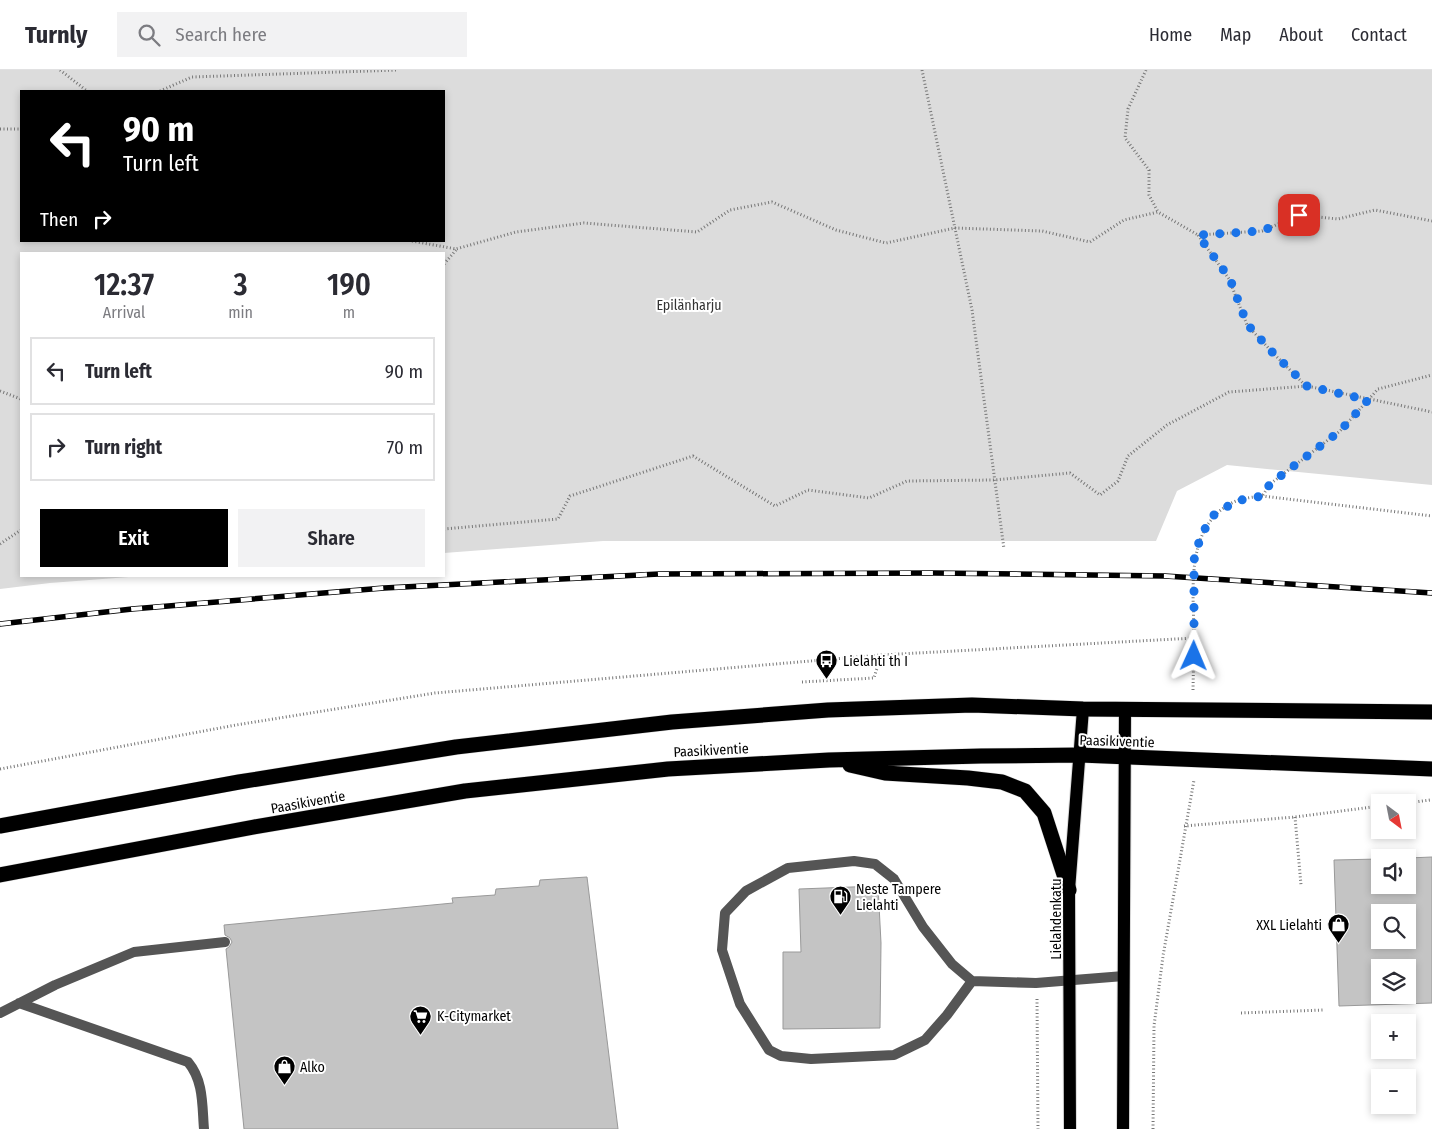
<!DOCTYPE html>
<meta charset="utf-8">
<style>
body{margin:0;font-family:"Fira Sans Condensed",sans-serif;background:#f2f2f3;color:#2b2b33;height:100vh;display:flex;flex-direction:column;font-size:19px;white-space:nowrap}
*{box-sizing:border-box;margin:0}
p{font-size:16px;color:#7c7c81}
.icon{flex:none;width:28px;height:28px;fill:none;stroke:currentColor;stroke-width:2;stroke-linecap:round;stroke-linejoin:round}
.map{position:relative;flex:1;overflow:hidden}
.drawer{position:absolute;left:20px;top:182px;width:425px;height:325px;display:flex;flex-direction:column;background:#fff;border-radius:0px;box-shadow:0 2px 8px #0003}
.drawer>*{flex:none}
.top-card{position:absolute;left:20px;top:20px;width:425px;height:152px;border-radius:0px;box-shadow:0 2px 8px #0003;background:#000;color:#fff;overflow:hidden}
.needle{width:32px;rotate:148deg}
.controls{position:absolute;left:1371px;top:724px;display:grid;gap:10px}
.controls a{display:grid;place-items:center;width:45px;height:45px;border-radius:0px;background:#fff;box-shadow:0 2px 8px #0003;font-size:25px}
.pin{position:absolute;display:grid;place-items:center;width:42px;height:42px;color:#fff;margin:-21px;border-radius:10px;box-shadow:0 2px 8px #0006}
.me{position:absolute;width:55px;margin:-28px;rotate:1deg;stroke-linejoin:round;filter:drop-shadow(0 0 4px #0008)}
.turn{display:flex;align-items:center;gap:18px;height:105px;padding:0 20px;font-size:22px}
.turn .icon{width:65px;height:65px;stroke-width:2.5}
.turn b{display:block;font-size:35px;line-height:42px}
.then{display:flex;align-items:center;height:48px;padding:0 20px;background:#0003;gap:10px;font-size:19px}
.eta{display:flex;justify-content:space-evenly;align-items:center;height:85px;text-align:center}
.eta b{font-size:30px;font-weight:600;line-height:35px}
.button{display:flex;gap:10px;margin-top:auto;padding:10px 20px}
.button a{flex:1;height:58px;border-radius:0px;background:#000;color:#fff;font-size:20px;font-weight:600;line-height:58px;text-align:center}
.button a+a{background:#f2f2f3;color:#2b2b33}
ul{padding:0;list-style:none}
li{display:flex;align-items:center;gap:15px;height:68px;margin:0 10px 8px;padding:0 10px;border:2px solid #e1e1e2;border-radius:0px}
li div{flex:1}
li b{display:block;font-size:19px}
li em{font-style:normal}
header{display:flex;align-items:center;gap:30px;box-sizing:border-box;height:70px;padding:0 25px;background:#fff;border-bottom:1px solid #e1e1e2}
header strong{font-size:24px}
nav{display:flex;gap:28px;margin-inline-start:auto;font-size:18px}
.search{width:350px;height:45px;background:#f2f2f3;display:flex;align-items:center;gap:12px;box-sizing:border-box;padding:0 18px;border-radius:0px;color:#7c7c81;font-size:19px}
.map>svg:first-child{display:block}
</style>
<header>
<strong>Turnly</strong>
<div class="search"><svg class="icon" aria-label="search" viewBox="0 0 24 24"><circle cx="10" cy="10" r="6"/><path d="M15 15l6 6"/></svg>Search here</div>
<nav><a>Home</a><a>Map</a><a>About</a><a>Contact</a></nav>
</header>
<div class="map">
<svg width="1432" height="1059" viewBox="0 0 1432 1059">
<rect width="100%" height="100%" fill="#fff"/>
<path fill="#dcdcdc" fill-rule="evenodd" d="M0,0H1432V415L1227,395L1177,421L1156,471H603L444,483V184H21V506H142L50,513L0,519ZM21,21H444V171H21Z"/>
<path fill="#c4c4c4" stroke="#999" fill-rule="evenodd" d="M1432,787V933L1339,936L1334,790L1380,789V815H1408V788ZM1380,842H1408V870H1380ZM1380,898H1408V925H1380Z
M587,807L618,1059H244L226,879L229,877L232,872L230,868L225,865L224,855L453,833L452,828L495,825L496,819L539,816L540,810Z
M878,816L881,873L880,958L783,959V882H801L799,819Z"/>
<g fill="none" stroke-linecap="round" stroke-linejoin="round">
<defs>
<path id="primary" d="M1070,1059L1069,820L1083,639
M1123,1059L1125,639"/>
<path id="highway" d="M850,695L885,703L968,708L1002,712L1025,721L1044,743L1069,820
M0,756L239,712L456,677L672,652L828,640L972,635L1083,639L1432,642
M0,805L254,757L465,721L668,699L829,690L981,686L1080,685L1432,699"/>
</defs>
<use href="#primary" stroke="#dbdbdb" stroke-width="14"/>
<use href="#highway" stroke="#dbdbdb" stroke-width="16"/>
<path stroke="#777" stroke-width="3" stroke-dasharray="1 2.5" stroke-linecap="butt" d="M60,0L87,21
M922,0L972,240L1004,479
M1146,0L1128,39L1125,68L1149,100V125L1158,142
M160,21L192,7L398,0
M0,59H21
M1198,165L1229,209L1247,255L1274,284L1306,316
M412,171L456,179L516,162L584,153L697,162L730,140L772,132L836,160L886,173L955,158L1042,161L1090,172L1124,150L1158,142L1198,165L1262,161L1299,145L1338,149L1375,140L1432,151
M444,194L456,180
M0,321L21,329
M1263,425L1270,414L1340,361L1378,319L1432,305
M444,459L558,449L570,426L693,386L775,436L808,420L869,428L907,411L994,410L1070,403L1100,425L1118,411L1128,386L1167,355L1229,322L1307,316L1432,342
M0,474L21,460
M802,612L874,608L881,585
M1193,620L1194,568
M0,699L236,655L435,623L881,585L1194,568C1194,522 1183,454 1236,431C1244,428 1254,427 1262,426L1432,446
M1408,733L1430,730
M1295,747L1301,815
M1184,756L1295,747L1380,736
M1037,929L1038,1059
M1241,943L1324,940
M1153,1059L1154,956L1163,886L1194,710"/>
<path stroke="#555" stroke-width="10" d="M972,911L947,945L925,970L894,985L811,989L781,986L769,980L740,934L722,880L725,843L746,821L788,798L854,791L875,794L894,809L923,857L952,894L972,911L1036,913L1124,906
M19,933L188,992C204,1011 202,1036 204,1059
M0,943L55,915L134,882L225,872"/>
<use href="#primary" stroke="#000" stroke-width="12"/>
<use href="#highway" stroke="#000" stroke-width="15"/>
<defs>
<path id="rail" d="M0,554L132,539L384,518L659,504L934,503L1165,506L1432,523"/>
</defs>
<use href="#rail" stroke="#000" stroke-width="5.5"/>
<use href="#rail" stroke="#fff" stroke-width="4" stroke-dasharray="11" stroke-linecap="butt"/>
</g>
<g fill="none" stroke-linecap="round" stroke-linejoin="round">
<path stroke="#1a73e8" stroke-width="9" stroke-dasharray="0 16.2" d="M1194,586V490L1201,465L1214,445L1236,431L1262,426L1270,414L1340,361L1368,330L1307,316L1274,284L1247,254L1230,209L1198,165L1262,161L1299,145"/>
</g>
<defs>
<symbol id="bus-pin" viewBox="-11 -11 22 30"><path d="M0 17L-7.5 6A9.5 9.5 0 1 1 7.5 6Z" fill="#000" stroke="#fff"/><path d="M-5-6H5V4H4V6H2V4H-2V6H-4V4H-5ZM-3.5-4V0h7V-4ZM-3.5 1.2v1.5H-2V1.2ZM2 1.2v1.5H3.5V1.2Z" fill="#fff"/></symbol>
<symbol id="fuel-pin" viewBox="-11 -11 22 30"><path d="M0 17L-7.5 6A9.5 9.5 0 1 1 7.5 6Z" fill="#000" stroke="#fff"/><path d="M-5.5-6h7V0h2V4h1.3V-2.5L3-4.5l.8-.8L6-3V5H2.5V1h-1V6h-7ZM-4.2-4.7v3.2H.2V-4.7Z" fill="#fff"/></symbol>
<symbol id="shop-pin" viewBox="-11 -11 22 30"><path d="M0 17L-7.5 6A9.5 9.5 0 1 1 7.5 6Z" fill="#000" stroke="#fff"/><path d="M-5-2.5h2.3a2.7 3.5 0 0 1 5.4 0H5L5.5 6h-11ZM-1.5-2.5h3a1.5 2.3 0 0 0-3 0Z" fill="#fff"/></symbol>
<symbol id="supermarket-pin" viewBox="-11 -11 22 30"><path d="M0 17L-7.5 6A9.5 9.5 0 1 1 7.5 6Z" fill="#000" stroke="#fff"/><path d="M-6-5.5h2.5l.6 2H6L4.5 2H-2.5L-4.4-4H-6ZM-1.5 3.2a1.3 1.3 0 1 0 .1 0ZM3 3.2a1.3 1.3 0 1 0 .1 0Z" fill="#fff"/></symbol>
</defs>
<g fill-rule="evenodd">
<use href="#bus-pin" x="814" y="578" width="25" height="34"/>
<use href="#fuel-pin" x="828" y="814" width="25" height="34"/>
<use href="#shop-pin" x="1326" y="842" width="25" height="34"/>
<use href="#supermarket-pin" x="408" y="934" width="25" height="34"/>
<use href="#shop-pin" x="272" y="984" width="25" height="34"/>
</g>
<g text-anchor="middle" stroke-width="4" stroke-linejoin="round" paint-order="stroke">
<g font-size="14" fill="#333" stroke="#fff">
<text x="689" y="240">Epilänharju</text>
</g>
<g font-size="14" fill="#000" stroke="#fff" text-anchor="start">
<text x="843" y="596">Lielahti th I</text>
<text x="856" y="824">Neste Tampere<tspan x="856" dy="16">Lielahti</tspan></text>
<text x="1322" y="860" text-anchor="end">XXL Lielahti</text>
<text x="437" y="951">K-Citymarket</text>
<text x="300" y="1002">Alko</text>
</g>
<g font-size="14" fill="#000" stroke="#fff">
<text transform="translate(1117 671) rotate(2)" y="5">Paasikiventie</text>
<text transform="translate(711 680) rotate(-3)" y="5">Paasikiventie</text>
<text transform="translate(308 732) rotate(-10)" y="5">Paasikiventie</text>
<text transform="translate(1056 849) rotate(-90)" y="5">Lielahdenkatu</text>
</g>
</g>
</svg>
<div class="controls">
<a><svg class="needle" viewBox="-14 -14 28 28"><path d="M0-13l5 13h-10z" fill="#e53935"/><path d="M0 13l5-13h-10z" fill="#7c7c81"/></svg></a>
<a><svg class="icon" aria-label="sound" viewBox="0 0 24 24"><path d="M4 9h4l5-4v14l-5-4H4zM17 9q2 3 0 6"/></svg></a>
<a><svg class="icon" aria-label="search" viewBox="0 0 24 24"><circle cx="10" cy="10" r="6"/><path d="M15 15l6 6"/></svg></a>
<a><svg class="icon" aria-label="layers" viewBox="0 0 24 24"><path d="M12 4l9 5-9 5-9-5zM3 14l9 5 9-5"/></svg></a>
<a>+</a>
<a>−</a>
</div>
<div class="pin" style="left:1299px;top:145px;background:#d93025"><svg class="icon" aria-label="arrive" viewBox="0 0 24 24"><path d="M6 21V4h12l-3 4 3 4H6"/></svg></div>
<svg class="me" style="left:1194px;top:586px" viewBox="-20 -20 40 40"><path d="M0-17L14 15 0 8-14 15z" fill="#1a73e8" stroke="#fff" stroke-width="4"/></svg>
<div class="top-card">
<div class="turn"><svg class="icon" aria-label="left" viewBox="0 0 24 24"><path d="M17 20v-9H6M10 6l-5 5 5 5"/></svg><div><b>90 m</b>Turn left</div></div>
<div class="then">Then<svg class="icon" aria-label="right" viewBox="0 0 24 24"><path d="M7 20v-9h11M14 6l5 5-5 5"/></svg></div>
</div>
<section class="drawer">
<div class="eta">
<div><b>12:37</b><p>Arrival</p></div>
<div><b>3</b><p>min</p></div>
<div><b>190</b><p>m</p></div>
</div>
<ul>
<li><svg class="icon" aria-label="left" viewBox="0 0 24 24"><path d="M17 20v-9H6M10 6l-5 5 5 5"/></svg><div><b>Turn left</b></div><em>90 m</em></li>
<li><svg class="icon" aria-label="right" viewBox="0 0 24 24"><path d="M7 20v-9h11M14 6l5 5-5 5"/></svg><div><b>Turn right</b></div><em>70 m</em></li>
</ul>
<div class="button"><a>Exit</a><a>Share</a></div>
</section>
</div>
